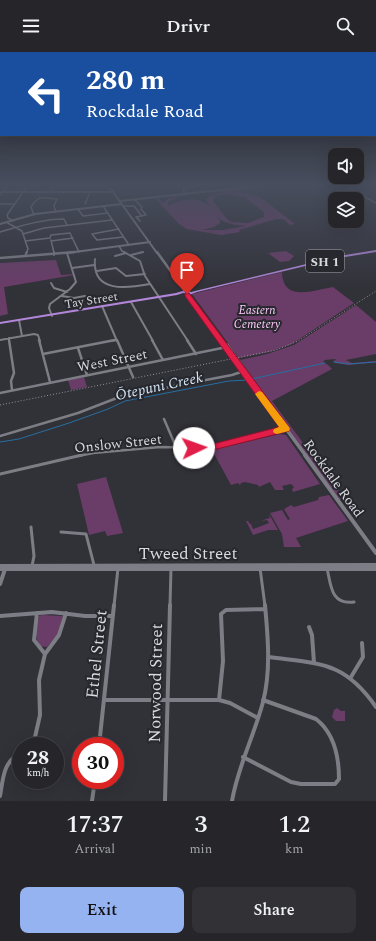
<!DOCTYPE html>
<meta charset="utf-8">
<style>
body{margin:0;font-family:Spectral,serif;background:#313136;color:#f1f3f6;height:100vh;display:flex;flex-direction:column;font-size:15px;white-space:nowrap}
*{box-sizing:border-box;margin:0}
p{font-size:13px;color:#a3a5a8}
.icon{flex:none;width:22px;height:22px;fill:none;stroke:currentColor;stroke-width:2;stroke-linecap:round;stroke-linejoin:round}
.map{position:relative;height:749px;overflow:hidden}
.panel{display:flex;flex-direction:column;background:#25252a;flex:1}
.panel>*{flex:none}
.banner{position:absolute;left:0px;top:0px;width:376px;height:84px;box-shadow:0 4px 16px #0002,0 0 0 1px #424247;background:#1a4fa0;color:#fff;overflow:hidden}
.buttons{position:absolute;left:328px;top:96px;display:grid;gap:8px}
.buttons a{display:grid;place-items:center;width:36px;height:36px;border-radius:8px;background:#25252a;box-shadow:0 4px 16px #0002,0 0 0 1px #424247;font-size:20px}
.speed{position:absolute;left:12px;top:685px;display:flex;gap:8px;font-size:20px;font-weight:700;text-align:center}
.speed>*{display:grid;place-content:center;width:52px;height:52px;border-radius:50%;background:#25252a;box-shadow:0 4px 16px #0002,0 0 0 1px #424247;line-height:1}
.speed small{font-size:10px;font-weight:400}
.speed .limit{border:6px solid #d22;background:#fff;color:#111}
.pin{position:absolute;display:grid;place-items:center;width:34px;height:34px;color:#fff;margin:-41px -17px;border-radius:50% 50% 50% 0;rotate:-45deg;box-shadow:0 0 4px #0007}
.pin .icon{rotate:45deg}
.me{position:absolute;width:44px;margin:-22px;rotate:87deg;stroke-linejoin:round;filter:drop-shadow(0 0 3px #0008)}
.turn{display:flex;align-items:center;gap:14px;height:84px;padding:0 20px;font-size:18px}
.turn .icon{width:52px;height:52px;stroke-width:2.5}
.turn b{display:block;font-size:28px;line-height:34px}
.eta{display:flex;justify-content:space-evenly;align-items:center;height:68px;text-align:center}
.eta b{font-size:24px;font-weight:600;line-height:28px}
.action{display:flex;gap:8px;margin-top:auto;padding:8px 20px}
.action a{flex:1;height:46px;border-radius:8px;background:#95b2f1;color:#111;font-size:16px;font-weight:600;line-height:46px;text-align:center}
.action a+a{background:#313136;color:#f1f3f6}
header{display:flex;justify-content:space-between;align-items:center;height:52px;padding:0 20px;background:#25252a;font-size:18px;font-weight:600}
.map>svg:first-child{display:block}
</style>
<header><svg class="icon" aria-label="menu" viewBox="0 0 24 24"><path d="M4 6h16M4 12h16M4 18h16"/></svg>Drivr<svg class="icon" aria-label="search" viewBox="0 0 24 24"><circle cx="10" cy="10" r="6"/><path d="M15 15l6 6"/></svg></header>
<div class="map">
<svg width="376" height="749" viewBox="0 0 376 749">
<rect width="100%" height="100%" fill="#313138"/>
<path fill="#6a3c68" fill-rule="evenodd" d="M249,135L251,137L236,139L260,145L295,172L290,173L283,167H276L239,178L240,180L221,183L187,177L179,172L156,147H159L163,151L169,146L177,144ZM225,140L209,144L206,148C217,169 224,172 246,174L223,178H202L214,175L220,171V168C215,163 211,154 205,151C194,144 177,148 168,154V151C178,141 210,140 225,140ZM226,142L244,145L264,160V165L248,171L231,170L227,167L213,149L216,144Z
M286,199L294,204L289,209L280,210L268,201Z
M56,208L61,223L74,222V223L4,235L8,262L0,264V211Z
M282,220C283,251 313,238 333,235L354,251L292,292L269,300L239,306L192,242Z
M356,253L376,270V302L346,308L352,311L376,309V310L349,313L335,311L333,309L336,308L335,307L325,308L323,310L328,313L332,317L272,349L344,446L339,448L264,344L261,337L240,308L267,302L294,293Z
M84,325L87,335L71,338L68,328Z
M280,382L286,383L320,432L293,440L292,437L294,435L291,432L282,434L284,438H275L270,430L259,435L258,433L245,430L241,431L240,433L238,431L231,433L212,398Z
M106,425L123,481L107,484L105,479L89,483L77,432Z
M329,443L348,469L296,486L301,495H284L282,482L270,461L282,458L288,468L290,467L284,457L291,453L294,455L318,448L319,445Z
M269,462L278,478H268L253,483L246,469H248L250,472L260,469L251,472L253,477L269,471L267,468L261,469L269,466L270,467Z
M42,563L63,564L58,582L47,595L40,594L37,588L36,582L39,564Z
M337,656L341,659H345V669H336L332,665L334,658Z"/>
<g fill="none" stroke-linecap="round" stroke-linejoin="round">
<path stroke="#266fa1" stroke-width="1" d="M334,310L349,312L376,310
M252,327L325,311
M0,390L19,387L69,371L108,357L125,349L229,329L249,328"/>
<path stroke="#7d7d85" stroke-width="1.5" d="M344,133L376,151
M27,134H38
M49,140L54,134H109
M186,142L183,138L184,136L200,133
M0,143L8,133
M135,148L142,155L141,157L146,163L136,165L140,169
M0,152H14
M85,152L90,140
M103,154L129,193
M123,154H133
M134,154L141,163
M78,157L83,164L108,161
M34,163L31,155C39,142 43,146 57,147L54,154L56,160
M13,169L8,166L7,163L28,133
M6,170L22,179L28,197L26,201
M119,177L92,182L97,188L123,185
M0,180C21,174 42,167 64,167L67,173
M23,182L44,176L112,168
M50,186L51,183L70,181L79,200
M51,188L54,201
M25,189L50,186
M51,189L73,186
M119,194L122,199L126,201
M139,201L143,200"/>
<path stroke="#7d7d85" stroke-width="2" d="M54,200V203
M124,200L140,209L145,224L188,289
M131,203L143,200
M25,204L27,200
M115,204L126,201
M95,207C92,242 128,236 150,232
M72,216L94,213
M97,219L116,216L126,224L145,222
M51,231L54,236L67,240
M62,244L74,246L85,244
M131,250L153,289
M102,254L117,289
M52,264L49,256L50,252L70,237L76,230L67,201
M19,268L22,284
M9,286V289
M0,288L34,282L38,283L40,289
M110,289L117,288"/>
<path stroke="#7d7d85" stroke-width="2.5" d="M9,288L14,321L11,329L12,338
M39,288L50,330
M117,288L133,325
M152,288L163,308
M187,288L196,302
M78,296L87,323
M43,302L115,288
M0,341L227,295
M164,367L176,395
M0,384L78,361L122,344L232,323L244,319
M78,404L93,401L160,395L206,396L285,377"/>
<path stroke="#7d7d85" stroke-width="3" d="M0,422L82,403
M31,475L34,504L32,514
M61,480L86,482L94,513
M260,516L265,554
M327,516C331,534 331,553 354,550
M114,554L118,516
M170,554L171,516"/>
<path stroke="#7d7d85" stroke-width="4" d="M37,561L34,588L45,602
M0,564L52,560L85,564H113
M309,575L312,583L314,611
M269,605C320,612 344,609 376,655
M351,625L363,605L362,591
M104,648H219L230,651L258,666
M219,648L223,609L221,562L226,558L265,557
M33,694L40,663L39,628L45,602L59,583L66,561
M99,694L114,553
M243,705L291,730L301,732H335L339,727C339,705 334,681 316,667L263,648
M0,744C3,728 3,708 21,702
M92,749L95,728
M165,749L170,553
M232,749C238,714 254,684 263,650C271,619 268,585 265,553"/>
<path stroke="#7d7d85" stroke-width="2" d="M108,133L157,201
M0,140H114
M120,149L264,133
M0,172L35,162L122,152
M67,201L150,190"/>
<path stroke="#7d7d85" stroke-width="2.5" d="M157,200L185,239
M0,206L75,200
M187,242L222,289"/>
<path stroke="#7d7d85" stroke-width="3.5" d="M221,288L306,404
M227,293L260,340"/>
<path stroke="#7d7d85" stroke-width="4" d="M305,403L376,501
M0,514L376,513
M0,517H376
M0,532L5,517"/>
<path fill="#b287da" fill-rule="evenodd" d="M376,198V200L339,206L197,240L189,243L183,241L177,243L0,272V270L176,241L186,238L191,240L339,204Z"/>
<path stroke="#929298" stroke-width="1" stroke-dasharray="1 2" stroke-linecap="butt" d="M0,353L276,298L298,289L376,239"/>
</g>
<linearGradient id="sky" x2="0" y2="1"><stop stop-color="#1b1b1f"/><stop offset="0.56" stop-color="#484e5e"/><stop offset="1" stop-color="#484e5e" stop-opacity="0"/></linearGradient>
<rect width="376" height="237" fill="url(#sky)"/>
<path fill="#e11d48" stroke="#92132f" d="M185,241H189L289,375L290,377L289,379L209,399L190,398L189,396L194,393H209L279,375L185,244Z"/>
<path fill="#f59e0b" d="M259,339L262,340L289,375L290,377L289,379L277,382L274,381L273,379L274,377L279,375L255,342Z"/>
<g text-anchor="middle" stroke-width="4" stroke-linejoin="round" paint-order="stroke">
<g font-size="12" fill="#d9d9de" stroke="#27272e">
<text transform="translate(91 248) rotate(-9)" y="4">Tay Street</text>
</g>
<g font-size="12" font-style="italic" fill="#fccbf8" stroke="#27272e">
<text x="257" y="262">Eastern<tspan x="257" dy="14">Cemetery</tspan></text>
</g>
<rect fill="#27272e" stroke="#a4a4a9" stroke-width="1" x="306" y="198" width="38" height="22" rx="3"/>
<g font-size="13" font-weight="bold" fill="#d9d9de">
<text x="325" y="214">SH 1</text>
</g>
<g font-size="14" fill="#d9d9de" stroke="#27272e">
<text transform="translate(112 308) rotate(-11)" y="5">West Street</text>
<text transform="translate(118 391) rotate(-6)" y="5">Onslow Street</text>
<text transform="translate(334 426) rotate(54)" y="5">Rockdale Road</text>
</g>
<g font-size="15" font-style="italic" fill="#d5e7f5" stroke="#27272e">
<text transform="translate(159 334) rotate(-12)" y="5">Ōtepuni Creek</text>
</g>
<g font-size="17" fill="#d9d9de" stroke="#27272e">
<text x="188" y="507">Tweed Street</text>
<text transform="translate(96 602) rotate(-84)" y="6">Ethel Street</text>
<text transform="translate(155 631) rotate(-89)" y="6">Norwood Street</text>
</g>
</g>
</svg>
<div class="buttons">
<a><svg class="icon" aria-label="sound" viewBox="0 0 24 24"><path d="M4 9h4l5-4v14l-5-4H4zM17 9q2 3 0 6"/></svg></a>
<a><svg class="icon" aria-label="layers" viewBox="0 0 24 24"><path d="M12 4l9 5-9 5-9-5zM3 14l9 5 9-5"/></svg></a>
</div>
<div class="speed"><div>28<small>km/h</small></div><div class="limit">30</div></div>
<div class="pin" style="left:187px;top:242px;background:#d93025"><svg class="icon" aria-label="arrive" viewBox="0 0 24 24"><path d="M6 21V4h12l-3 4 3 4H6"/></svg></div>
<svg class="me" style="left:194px;top:396px" viewBox="-20 -20 40 40"><circle r="19" fill="#fff"/><path d="M0-13L10 11 0 6-10 11z" fill="#e11d48"/></svg>
<div class="banner">
<div class="turn"><svg class="icon" aria-label="left" viewBox="0 0 24 24"><path d="M17 20v-9H6M10 6l-5 5 5 5"/></svg><div><b>280 m</b>Rockdale Road</div></div>
</div>
</div>
<section class="panel">
<div class="eta">
<div><b>17:37</b><p>Arrival</p></div>
<div><b>3</b><p>min</p></div>
<div><b>1.2</b><p>km</p></div>
</div>
<div class="action"><a>Exit</a><a>Share</a></div>
</section>
